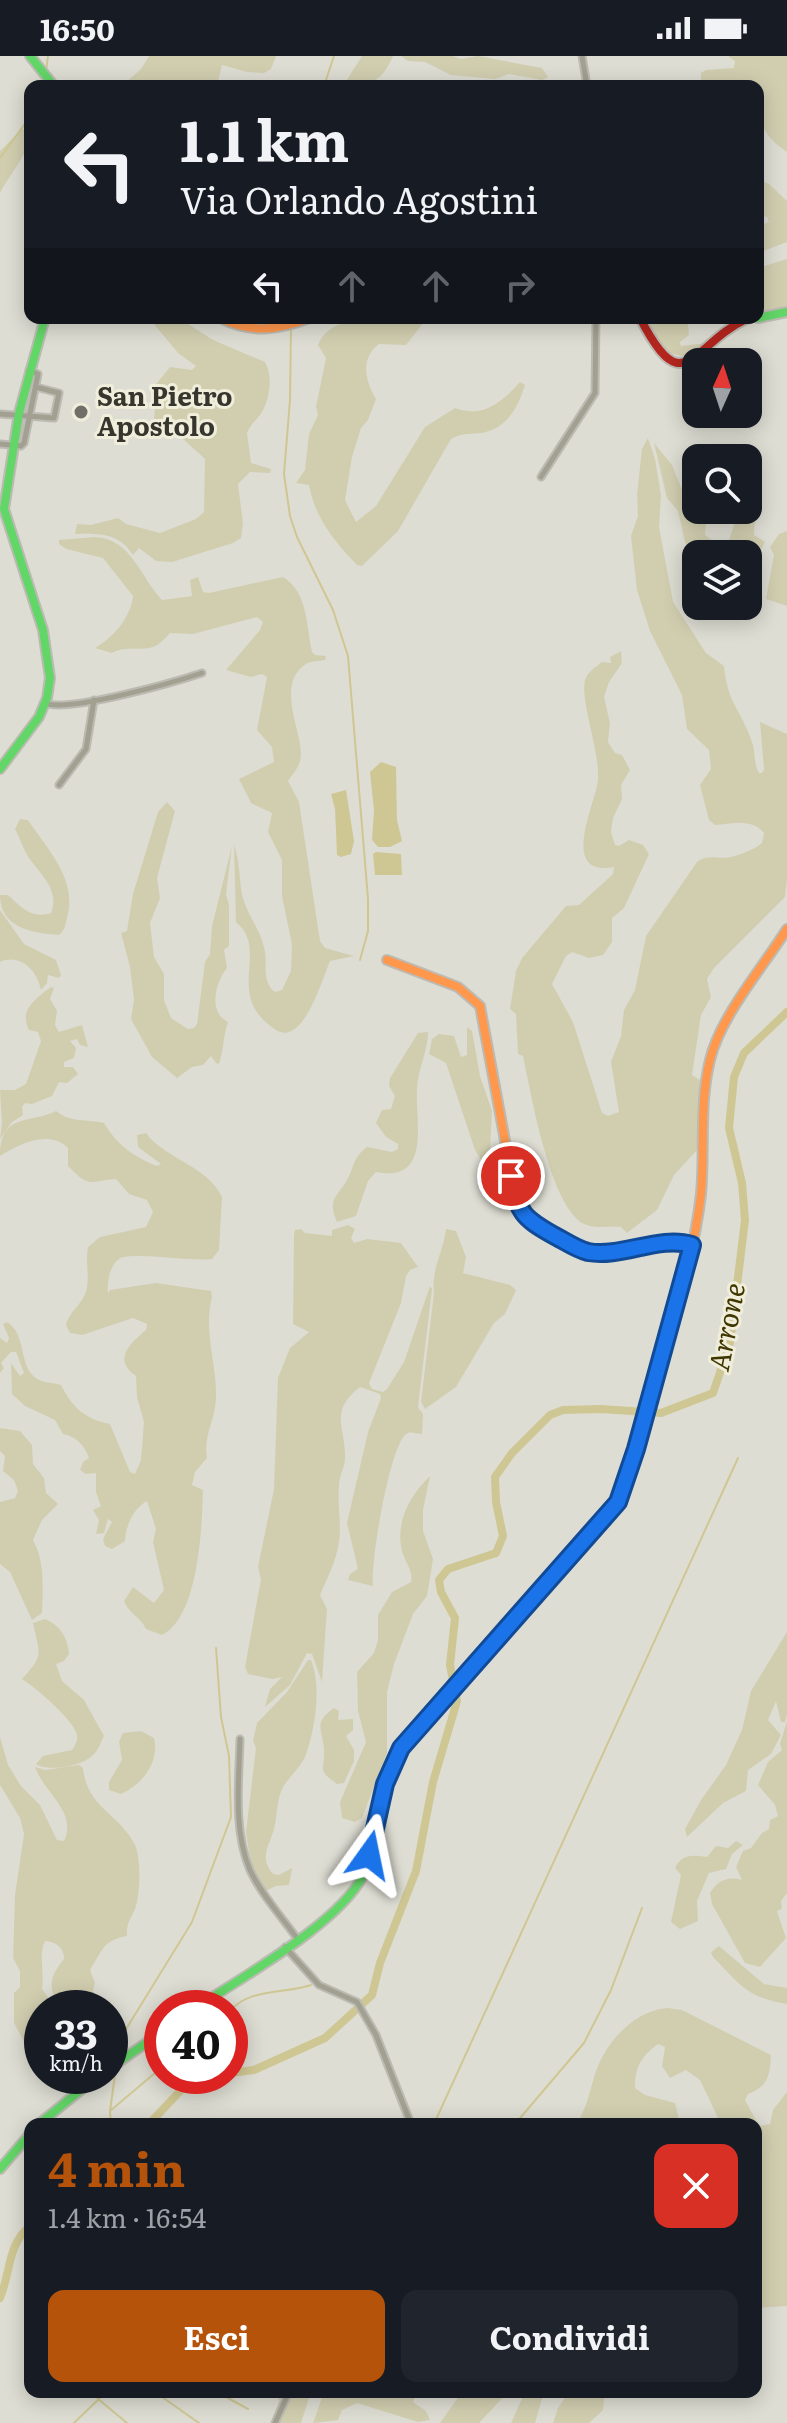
<!DOCTYPE html>
<html lang="it">
<meta charset="utf-8">
<style>
body{margin:0;font-family:Literata,serif;background:#20242c;color:#f1f3f6;height:100vh;display:flex;flex-direction:column;font-size:30px;white-space:nowrap}
*{box-sizing:border-box;margin:0}
p{font-size:26px;color:#9ea1a6}
.icon{flex:none;width:44px;height:44px;fill:none;stroke:currentColor;stroke-width:2;stroke-linecap:round;stroke-linejoin:round}
.map{position:relative;flex:1;overflow:hidden}
.details{position:absolute;left:24px;top:2062px;width:738px;height:280px;display:flex;flex-direction:column;background:#171b24;border-radius:16px;box-shadow:0 4px 20px #0003}
.details>*{flex:none}
.banner{position:absolute;left:24px;top:24px;width:740px;height:244px;border-radius:16px;box-shadow:0 4px 20px #0003;background:#171b24;color:#f1f3f6;overflow:hidden}
.needle{width:52px;rotate:3deg}
.buttons{position:absolute;left:682px;top:292px;display:grid;gap:16px}
.buttons a{display:grid;place-items:center;width:80px;height:80px;border-radius:16px;background:#171b24;box-shadow:0 4px 20px #0003;font-size:40px}
.speed{position:absolute;left:24px;top:1934px;display:flex;gap:16px;font-size:40px;font-weight:700;text-align:center}
.speed>*{display:grid;place-content:center;width:104px;height:104px;border-radius:50%;background:#171b24;box-shadow:0 4px 20px #0003;line-height:1}
.speed small{font-size:20px;font-weight:400}
.speed .limit{border:12px solid #d22;background:#fff;color:#111}
.pin{position:absolute;display:grid;place-items:center;width:68px;height:68px;color:#fff;margin:-34px;border:4px solid #fff;border-radius:50%;box-shadow:0 2px 8px #0007}
.me{position:absolute;width:88px;margin:-44px;rotate:12deg;stroke-linejoin:round;filter:drop-shadow(0 0 6px #0008)}
.turn{display:flex;align-items:center;gap:28px;height:168px;padding:0 24px;font-size:36px}
.turn .icon{width:104px;height:104px;stroke-width:2.5}
.turn b{display:block;font-size:56px;line-height:68px}
.lanes{display:flex;align-items:center;height:76px;padding:0 24px;background:#0003;justify-content:center;gap:40px;direction:ltr}
.lanes .off{opacity:.35}
.round{display:grid;place-items:center;flex:none;width:84px;height:84px;border-radius:16px;background:#20242c}
.head{display:flex;align-items:center;justify-content:space-between;height:136px;padding:0 24px}
h1{font-size:48px;font-weight:700;line-height:60px;color:#b45309}
.button{display:flex;gap:16px;margin-top:auto;padding:16px 24px}
.button a{flex:1;height:92px;border-radius:16px;background:#b45309;color:#fff;font-size:32px;font-weight:700;line-height:92px;text-align:center}
.button a+a{background:#20242c;color:#f1f3f6}
.status{display:flex;justify-content:space-between;align-items:center;height:56px;padding:0 40px;background:#171b24;direction:ltr}
.status svg{height:22px;fill:currentColor}
.map>svg:first-child{display:block}
</style>
<div class="status"><b>16:50</b><svg viewBox="0 0 49 12"><path d="M0 12V9h3v3zM5 12V6h3v6zM10 12V3h3v9zM15 12V0h3v12zM26 1h20v11H26zM47 4h2v5h-2z"/></svg></div>
<div class="map">
<svg width="787" height="2367" viewBox="0 0 787 2367">
<rect width="100%" height="100%" fill="#deddd3"/>
<path fill="#d1ceb0" fill-rule="evenodd" d="M149,0H276L271,13L264,17L247,16L222,9L217,30H122L141,13Z
M362,0H393C382,26 370,30 343,30Z
M401,0H453L461,3L478,0L542,12L548,21L542,24L509,18L495,23L451,19L425,6L408,5Z
M728,0H787V96C759,78 758,60 758,30H718L701,25V17L706,14L734,12L735,5Z
M22,73L29,75C31,97 10,117 0,137V95Z
M758,124L769,128L787,145V186L758,197V170L769,166L767,161L760,160Z
M787,203V252L758,259V212Z
M149,262H179L213,284L265,306C273,320 270,342 262,356C257,364 250,369 247,377L251,407L271,413L270,417L250,416L238,428L243,468L241,482L233,487L172,506L156,505L139,492L133,499C119,477 99,477 75,478L77,468L91,469L118,462L126,468L160,477L196,463L204,456L205,403L181,381L156,379L153,376L157,327L170,311L192,314L196,310L178,297Z
M364,262H427L406,289L379,288C360,302 365,325 376,343L368,364L361,372L352,401L345,444L356,466L376,450L425,371L455,352C483,362 501,347 520,326L525,329C519,348 510,368 489,375C476,380 464,375 451,383L398,475L362,510L357,509C334,485 315,462 309,429L296,427L305,414L309,378L318,359L316,351L326,302L318,289C326,269 345,266 364,262Z
M648,262H682L688,268L689,279L680,286L681,290L707,287L693,300C669,302 647,288 648,262Z
M648,382L655,403L661,439L659,471L673,546L706,597L724,610C727,647 742,655 752,686C756,697 753,706 759,717H762L764,713L760,666L787,678V823L785,841L714,912L707,923L711,941L701,959L692,1019L700,1024L698,1093L674,1119L657,1154L627,1177L621,1171C610,1170 594,1173 584,1168C550,1151 531,1037 523,1000L518,998L516,958L510,953L516,915L522,902L566,850L579,849L613,818L614,811C557,822 597,745 598,723C600,696 580,645 585,624C588,615 596,611 602,606L611,607L610,601L621,595L622,607L609,626L604,641L610,667L608,686L615,697L622,699L630,714L621,729L622,743L613,762L611,776L615,789L619,790L629,784L643,789L649,798L624,852L612,862V886L603,899L589,902L572,896L566,900L552,928L573,966L602,1057L608,1060L619,1056L611,1006L621,980L624,954L635,934L646,880L697,806C709,797 718,804 731,801C740,799 755,793 762,787L764,777C752,762 732,768 715,769L709,764L700,729L711,713L709,694L687,673L682,639L650,575L637,534L631,480L638,460L637,439L642,393Z
M654,387L672,409L684,439L696,445V454H707L705,479L719,489L727,490L739,454H748V416L757,425L754,479L765,486L748,518V498H696V507L685,486L678,455L667,442Z
M787,475V550L766,543L774,499L770,491L779,478Z
M95,481C132,483 140,521 162,544L192,540L190,524L198,521L203,536L209,537L283,521C308,536 306,569 312,596L315,599L326,600L325,604C320,605 310,605 306,608C276,628 300,670 301,697C301,710 294,716 288,725L299,746L320,885L325,892L354,900L330,905C322,924 303,991 276,974C222,939 271,895 236,866L234,789C240,806 239,822 242,838C247,860 261,873 265,896C267,910 262,926 275,936L282,934L291,915L292,889L282,840V804L268,776L272,757L251,747L239,723L274,706L272,691L257,674L267,621L262,618L251,621L226,614L260,574L263,566L257,561L193,578L170,577C167,580 164,584 160,587C147,598 126,588 112,597L95,592C113,582 131,561 133,540L103,502L66,493L59,488V484Z
M167,746L175,755L157,822L160,842L150,867L154,901L164,918V944L171,962L188,973L194,972L197,968L205,906L210,898L212,870L232,790L226,838L229,849V890L224,894L227,912C215,927 208,956 228,966C223,980 224,994 219,1008L216,1007L211,1000L203,1009L192,1011L177,1022L152,1001L131,963L134,944L130,911L121,877L127,875L133,838L158,756Z
M20,763L28,764C48,794 78,824 67,862C65,870 65,874 59,879C32,877 0,872 0,839H8C22,852 31,863 51,857C60,834 41,819 29,802C23,793 20,782 15,773Z
M0,854L24,888L56,904L61,919L59,922L48,919L47,927L41,934C37,914 20,897 0,906Z
M51,931L54,932L50,943L57,955L55,969L59,976L82,969L88,991L80,989L77,983L70,985L76,992L74,1002L64,1006V1011H73L78,1018L67,1027L59,1026L52,1040L32,1048L25,1047L22,1051L23,1059L12,1066L0,1083L2,1067L0,1034H15L26,1028L41,985L38,976L29,974C18,953 38,941 51,931Z
M467,971L472,975L480,1020L492,1055L489,1115L475,1094L446,1007L429,998L432,983L439,978L454,980L461,1001L467,999Z
M428,976C428,995 418,1013 417,1032C415,1067 432,1127 376,1116L368,1125L356,1160L337,1166C327,1143 337,1141 347,1124C355,1110 352,1102 367,1091L392,1096L398,1093V1088L386,1081L376,1067L382,1054L391,1053L395,1040L389,1030L390,1022L418,977Z
M56,1055C71,1067 87,1063 104,1067C116,1088 135,1102 157,1110L161,1108L138,1091L137,1079L146,1077C165,1103 208,1110 222,1141L219,1194L212,1203C191,1206 130,1195 119,1203C109,1210 107,1227 108,1237L110,1234L156,1227L211,1235L212,1241C203,1276 217,1307 216,1341C216,1363 203,1379 207,1402L195,1416L192,1429L203,1434C202,1470 199,1561 162,1579L146,1573C141,1561 129,1558 124,1545L133,1531L154,1547L164,1534L153,1486L156,1473L147,1445C133,1453 126,1469 125,1485L112,1493L105,1490L103,1483L112,1466L108,1463L104,1477L96,1478L99,1464L93,1454L101,1450L96,1436V1417L86,1418L80,1414L83,1406L89,1402C84,1389 77,1381 63,1378L55,1364L25,1350L12,1338L11,1307L20,1320L24,1317L16,1296H11L1,1307L4,1312L0,1317V1282L7,1287L9,1282L3,1268L7,1266C29,1279 16,1316 42,1325C48,1327 55,1327 61,1329C72,1351 85,1363 110,1368L130,1416L135,1418L141,1404L144,1366L137,1341L136,1320C112,1304 130,1287 146,1274L147,1268L133,1262L82,1279L70,1277L66,1269C69,1255 81,1250 86,1236C90,1222 85,1206 88,1191L100,1181L146,1171L153,1156L147,1144L129,1138L116,1123C89,1125 90,1133 68,1110V1092C49,1073 19,1088 0,1100C0,1056 31,1068 56,1055Z
M348,1169L355,1173L351,1182L354,1187L367,1183L401,1187L418,1211L410,1214L406,1220L401,1247L369,1327L372,1333L383,1336L387,1333L404,1306L430,1230L432,1233L418,1351L423,1358L422,1378C416,1378 410,1374 405,1379C389,1395 370,1508 373,1530L348,1524L350,1518L358,1513L347,1467L368,1376L381,1342L380,1338L360,1331C329,1355 345,1370 345,1399C346,1410 339,1419 339,1430C337,1449 342,1468 339,1486C336,1506 328,1520 320,1539L327,1553L322,1626L312,1598L307,1597L290,1629L265,1651L270,1633L282,1621L272,1623L248,1618L245,1611L261,1523L258,1511L274,1433L278,1322L290,1292L309,1276L293,1268L294,1179L295,1174L301,1173L305,1177L332,1180V1174Z
M446,1173L456,1175L466,1201L463,1217L510,1229L516,1234L505,1258L494,1267L456,1331L425,1353L421,1346L434,1237C431,1213 443,1197 446,1173Z
M0,1372L20,1375L32,1389L33,1408L44,1422L46,1437L58,1448L42,1464L33,1484C45,1505 43,1534 42,1557L32,1564L10,1516L0,1508V1446L15,1442L18,1435L14,1424L3,1415L5,1400L0,1395Z
M430,1420L423,1454V1475L433,1503L427,1540L413,1558L394,1608L387,1636V1697L362,1762L355,1766L342,1762L340,1746L366,1686L358,1655L357,1616L374,1597L378,1584V1559L392,1536L411,1526C413,1513 405,1507 402,1495C395,1466 410,1439 430,1420Z
M45,1563C60,1569 68,1582 69,1598L64,1605L56,1608L62,1625L84,1644L104,1680C101,1685 99,1693 95,1697C84,1711 48,1716 36,1708L43,1700L72,1694C76,1688 79,1683 76,1676C69,1660 36,1632 22,1623C44,1599 40,1599 33,1567Z
M787,1576V1659L785,1666H781L776,1645L768,1664L781,1679L771,1698L748,1714L746,1735L723,1747L687,1781L685,1773L701,1744L726,1709L742,1674L751,1635Z
M308,1604H311C322,1631 315,1675 305,1701C300,1712 289,1721 283,1731C276,1745 278,1758 274,1773C269,1791 259,1801 273,1818L279,1819L292,1812V1814L289,1829L276,1830L266,1835L251,1809L246,1776L256,1692L253,1685L257,1667L287,1636Z
M334,1652L339,1655L338,1664L353,1663V1674L346,1680L354,1694V1705L344,1727L337,1728C316,1713 325,1715 324,1694C323,1674 312,1667 334,1652Z
M787,1665V1837L781,1845L782,1853L777,1855L786,1882L760,1911L745,1907L712,1848L710,1837C718,1824 728,1820 742,1824L736,1811L743,1795L751,1792L762,1777L769,1773L770,1764L778,1760L775,1749L758,1729L768,1706L782,1694L780,1688Z
M141,1675L154,1682C160,1706 142,1729 121,1738L109,1734V1726L122,1704L119,1685L123,1677Z
M0,1681L8,1709L21,1730L40,1749L57,1784L64,1785C78,1756 44,1737 35,1711L45,1714L79,1709L83,1712C87,1752 119,1757 135,1789C141,1802 140,1832 137,1846C134,1861 126,1863 127,1880C103,1884 103,1894 90,1914L95,1927L90,1944L94,1952H42V1962H39L34,1974L35,1984L42,1988V2000L32,2001L14,1967V1937L20,1931V1915L13,1902L15,1839L24,1778L20,1762L0,1729ZM45,1885C56,1886 64,1891 64,1903C54,1915 47,1927 55,1942L51,1946L42,1933C45,1917 38,1900 45,1885Z
M736,1785L743,1789L732,1798L726,1813L709,1817L697,1845L698,1865L680,1873L671,1866L681,1819L675,1812C682,1798 692,1799 707,1801L716,1790L728,1792Z
M719,1890L764,1928L787,1932V1948C746,1942 739,1927 713,1901L711,1896Z
M667,1952L682,1954L771,1999C770,2020 768,2030 748,2038L745,2044L759,2070L770,2068L773,2054L787,2036V2250L756,2252V2068H721L700,2024L686,2014L670,2022L662,2010L665,1991L658,1988C642,2000 635,2010 635,2032L645,2039L675,2047L680,2068H576C587,2053 590,2033 596,2015C607,1985 634,1955 667,1952Z
M275,2336H315L309,2342L301,2367H271L279,2345Z
M324,2336H417L413,2346L426,2355L430,2364L418,2366L357,2347L342,2354L338,2364L313,2367Z
M462,2336H508L479,2367H440Z
M525,2336H544L535,2367H511Z
M569,2336H605L603,2354L589,2367H553L558,2352Z"/>
<path fill="#cfc793" d="M381,706L396,711L397,764L402,785L390,791H378L372,784L374,754L370,716Z
M346,734L354,785L351,798L341,801L337,799L335,753L331,738Z
M376,796L401,798L402,819H375L373,798Z"/>
<g fill="none" stroke-linecap="round" stroke-linejoin="round">
<path stroke="#cfc793" stroke-width="2" d="M46,15L48,0
M43,30L45,21
M324,30L334,0
M0,102L30,61
M291,271L290,344L284,418L290,460L297,481L333,554L348,600L368,843V875L360,904
M230,1955C249,1932 285,1938 311,1929
M114,2004L123,1978L192,1866L231,1761L229,1700L221,1661L216,1592
M110,2055L162,2011
M111,2068L110,2055L116,2012
M434,2068L738,1402
M515,2068L584,1987L611,1934L642,1852
M90,2336L95,2340
M155,2336L199,2367
M217,2336L248,2353
M262,2336L265,2338
M97,2342L127,2367
M74,2367L106,2336"/>
<path stroke="#cfc793" stroke-width="8" d="M230,2017L254,2014L325,1982L372,1939L380,1907L416,1815L433,1726L457,1645L450,1609L455,1562L441,1536L439,1524L448,1513L496,1497L503,1480L496,1446L495,1421L512,1397L550,1359L563,1354L601,1353L661,1357L713,1337L730,1287L745,1164L742,1127L729,1072L734,1021L744,997L787,956
M149,2068L183,2032L205,2020
M0,2242C11,2216 7,2189 30,2170"/>
<defs>
<path id="street" d="M582,0L587,30
M0,358L54,362L59,337L36,331
M0,388L21,390L24,387L38,318L29,314
M541,421L595,337L596,262
M45,647C67,657 175,626 202,617
M59,729L86,693L94,644
M240,1683C239,1726 233,1774 250,1814C261,1838 281,1860 296,1881
M285,1891L319,1929L357,1946L376,1979L411,2068
M275,2367L289,2336"/>
<path id="fast" d="M30,0L54,30
M758,262L787,256
M0,713L39,661L47,642L50,622L43,574L4,453L19,357L45,262
M529,1166L590,1196L677,1187L692,1189
M196,1952C243,1920 337,1869 363,1820C384,1781 381,1732 401,1692L611,1458L625,1431L647,1351
M110,2012L162,1976
M39,2068L98,2020
M0,2113L30,2078"/>
<path id="slow" d="M220,262C252,278 278,274 310,262
M387,904L458,931L480,950L517,1149L529,1166
M647,1351C666,1282 693,1210 701,1138C705,1094 699,1048 710,1004C720,961 763,911 787,873"/>
<path id="jam" d="M640,262C685,349 691,288 748,262"/>
</defs>
<use href="#street" stroke="#bcbbb3" stroke-width="9"/>
<use href="#fast" stroke="#bcbbb3" stroke-width="12"/>
<use href="#slow" stroke="#bcbbb3" stroke-width="12"/>
<use href="#jam" stroke="#bcbbb3" stroke-width="12"/>
<use href="#street" stroke="#a2a090" stroke-width="5"/>
<use href="#fast" stroke="#63d668" stroke-width="8"/>
<use href="#slow" stroke="#ff974d" stroke-width="8"/>
<use href="#jam" stroke="#b3261e" stroke-width="8"/>
</g>
<g fill="none" stroke-linecap="round" stroke-linejoin="round">
<defs>
<path id="route" d="M369,1799L385,1728L401,1692L618,1446L636,1393L692,1189C659,1179 622,1202 588,1196C576,1193 565,1185 555,1180C521,1161 519,1157 511,1120"/>
</defs>
<use href="#route" stroke="#114b97" stroke-width="20"/>
<use href="#route" stroke="#1a73e8" stroke-width="14"/>
</g>
<circle fill="#717068" stroke="#f0eedb" stroke-width="3" cx="81" cy="356" r="8"/>
<g text-anchor="middle" stroke-width="6" stroke-linejoin="round" paint-order="stroke">
<g font-size="26" font-weight="bold" fill="#36352e" stroke="#f0eedb" text-anchor="start">
<text x="97" y="350">San Pietro<tspan x="97" dy="30">Apostolo</tspan></text>
</g>
<g font-size="28" font-style="italic" fill="#3f3700" stroke="#f0eedb">
<text transform="translate(727 1271) rotate(-79)" y="10">Arrone</text>
</g>
</g>
</svg>
<div class="buttons">
<a><svg class="needle" viewBox="-14 -14 28 28"><path d="M0-13l5 13h-10z" fill="#e53935"/><path d="M0 13l5-13h-10z" fill="#9ea1a6"/></svg></a>
<a><svg class="icon" aria-label="search" viewBox="0 0 24 24"><circle cx="10" cy="10" r="6"/><path d="M15 15l6 6"/></svg></a>
<a><svg class="icon" aria-label="layers" viewBox="0 0 24 24"><path d="M12 4l9 5-9 5-9-5zM3 14l9 5 9-5"/></svg></a>
</div>
<div class="speed"><div>33<small>km/h</small></div><div class="limit">40</div></div>
<div class="pin" style="left:511px;top:1120px;background:#d93025"><svg class="icon" aria-label="arrive" viewBox="0 0 24 24"><path d="M6 21V4h12l-3 4 3 4H6"/></svg></div>
<svg class="me" style="left:369px;top:1799px" viewBox="-20 -20 40 40"><path d="M0-17L14 15 0 8-14 15z" fill="#1a73e8" stroke="#fff" stroke-width="4"/></svg>
<div class="banner">
<div class="turn"><svg class="icon" aria-label="left" viewBox="0 0 24 24"><path d="M17 20v-9H6M10 6l-5 5 5 5"/></svg><div><b>1.1 km</b>Via Orlando Agostini</div></div>
<div class="lanes"><svg class="icon" aria-label="left" viewBox="0 0 24 24"><path d="M17 20v-9H6M10 6l-5 5 5 5"/></svg><svg class="icon off" aria-label="ahead" viewBox="0 0 24 24"><path d="M12 20V5M6 11l6-6 6 6"/></svg><svg class="icon off" aria-label="ahead" viewBox="0 0 24 24"><path d="M12 20V5M6 11l6-6 6 6"/></svg><svg class="icon off" aria-label="right" viewBox="0 0 24 24"><path d="M7 20v-9h11M14 6l5 5-5 5"/></svg></div>
</div>
<section class="details">
<div class="head"><div><h1>4 min</h1><p>1.4 km · 16:54</p></div><a class="round" style="background:#d93025;color:#fff"><svg class="icon" aria-label="close" viewBox="0 0 24 24"><path d="M6 6l12 12M18 6L6 18"/></svg></a></div>
<div class="button"><a>Esci</a><a>Condividi</a></div>
</section>
</div>
